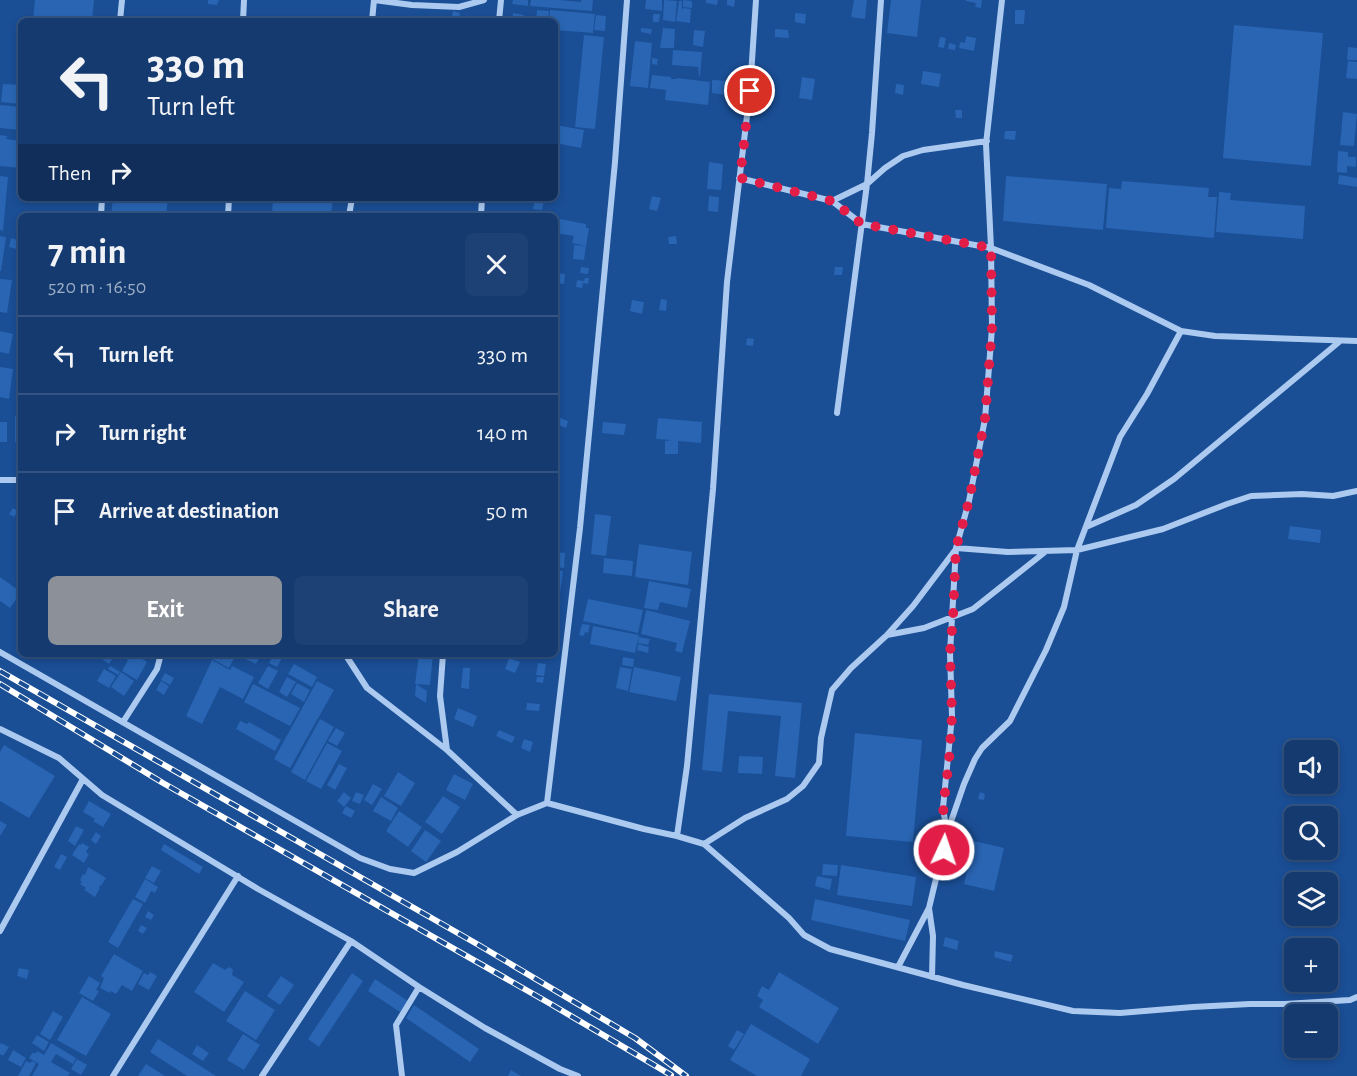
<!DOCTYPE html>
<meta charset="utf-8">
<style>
body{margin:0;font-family:"Alegreya Sans",sans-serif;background:#1d4175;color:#f1f3f6;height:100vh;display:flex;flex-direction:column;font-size:22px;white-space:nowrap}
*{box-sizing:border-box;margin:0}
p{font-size:20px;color:#9dadc3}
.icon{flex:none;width:33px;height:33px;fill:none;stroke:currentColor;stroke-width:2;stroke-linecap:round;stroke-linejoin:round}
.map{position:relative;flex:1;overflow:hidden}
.sheet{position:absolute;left:18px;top:213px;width:540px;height:444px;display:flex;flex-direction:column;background:#143a70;border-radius:9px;box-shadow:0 3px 9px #0003,0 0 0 2px #335483}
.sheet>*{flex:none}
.banner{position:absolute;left:18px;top:18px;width:540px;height:183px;border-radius:9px;box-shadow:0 3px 9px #0003,0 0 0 2px #335483;background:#143a70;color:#f1f3f6;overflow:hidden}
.controls{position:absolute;left:1284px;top:740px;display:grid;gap:12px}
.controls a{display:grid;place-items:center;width:54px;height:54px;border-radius:9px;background:#143a70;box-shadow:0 3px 9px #0003,0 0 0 2px #335483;font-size:30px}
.pin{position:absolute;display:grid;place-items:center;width:51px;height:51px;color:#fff;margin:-26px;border:3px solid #fff;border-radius:50%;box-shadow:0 2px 6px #0007}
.me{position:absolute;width:66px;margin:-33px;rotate:3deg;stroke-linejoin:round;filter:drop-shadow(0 0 4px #0008)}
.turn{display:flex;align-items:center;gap:21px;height:126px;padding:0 30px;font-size:27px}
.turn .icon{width:78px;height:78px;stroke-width:2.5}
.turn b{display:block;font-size:42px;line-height:51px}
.then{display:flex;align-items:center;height:57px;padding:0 30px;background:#0003;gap:12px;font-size:22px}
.round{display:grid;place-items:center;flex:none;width:63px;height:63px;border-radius:9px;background:#1d4175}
.overview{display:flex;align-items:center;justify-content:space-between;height:102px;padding:0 30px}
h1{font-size:36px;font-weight:600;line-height:45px}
.button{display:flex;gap:12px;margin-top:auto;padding:12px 30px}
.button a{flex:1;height:69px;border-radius:9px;background:#8c9099;color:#fff;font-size:24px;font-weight:600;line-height:69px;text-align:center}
.button a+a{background:#1d4175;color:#f1f3f6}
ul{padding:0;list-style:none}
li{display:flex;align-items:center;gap:18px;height:78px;padding:0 30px;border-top:2px solid #335483}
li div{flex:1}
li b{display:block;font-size:22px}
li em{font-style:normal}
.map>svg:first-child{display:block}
</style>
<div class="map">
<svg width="1357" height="1076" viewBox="0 0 1357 1076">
<rect width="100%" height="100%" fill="#1a4e95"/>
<path fill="#2965b3" d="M35,0H94L92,21H33Z
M208,0H219L217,5L208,4Z
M513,0H528V6L512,4Z
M531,0H559L581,2V0H593L592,11L530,6Z
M646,0H662V11L645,9Z
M664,0L677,1L675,22L663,20Z
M683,0L692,1V8L683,7Z
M706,0H718L717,5L706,3Z
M727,0H735L734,7L727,5Z
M854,0H867L865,19L851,17Z
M891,0H921L917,37L887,33Z
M966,0H982L981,8L975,7L976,3L966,1Z
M679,1H682V11L683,8L691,9L690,23L676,21Z
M537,10L549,11L548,21H536Z
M550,10L595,14L593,33L555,30V21H549Z
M1015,10H1025L1024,24H1015Z
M453,11L460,13L458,21H451Z
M513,13L524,15L523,21H512Z
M795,13L806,14L805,24L795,22Z
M653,14H660L659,22H653Z
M596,15L606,16L605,31L594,30Z
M1234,25L1323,33L1311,166L1223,158Z
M641,28L652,29L651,34L641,32Z
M663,28L675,29L674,48H660Z
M775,29L788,30L789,38L775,37Z
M694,30L705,31L703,47L693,45Z
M584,35L604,37L595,129L575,127Z
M966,36L976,38L974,51L959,48L960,42L965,43Z
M940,37L946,38L944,48L938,47Z
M635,41L652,43L648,88L630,86Z
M949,43L956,45L955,50L948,49Z
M1348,47L1357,48V60H1347Z
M673,50L702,52L700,76H699L698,67L672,65Z
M652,58L658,59L657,65L652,64Z
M1348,61L1357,62V79L1346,78Z
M923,71L941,74L939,87L921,84Z
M652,75L671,77V79H677V78L710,82L708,105L665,100L666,90L650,88Z
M802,77L815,79L812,100L799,98Z
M712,80L729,81L727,95L712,93Z
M3,84L21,85V104L1,102Z
M896,84L904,85L903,95L895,93Z
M0,105L21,107V130L0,128Z
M955,110H962V118H956Z
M1343,112L1357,114L1354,146L1340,145Z
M555,125L584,130L581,148L555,143Z
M1005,131H1016L1015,140L1004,139Z
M0,135L7,136L6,139L21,141V168L0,166Z
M1338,151L1348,152V157H1356V167L1347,166V173L1337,172Z
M709,162L723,164L721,190L707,189Z
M1339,175L1357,178V187L1338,184Z
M0,176L8,177L3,231L0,230Z
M1006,176L1107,184L1103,230L1003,221Z
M1122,181L1209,188L1208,197H1217L1214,238L1106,228L1109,188L1121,189Z
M1219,192L1231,193L1230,200L1305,206L1303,239L1216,232Z
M652,196L661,198L657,211L649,209Z
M709,196L719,197L718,212L708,211Z
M66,198H86V202L66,199Z
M113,198H168L166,216H111Z
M273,198H333L331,216H272Z
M535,198L544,199L542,210L533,209Z
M555,218L586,224V228H589L586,246L572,243L574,236L555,233Z
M0,236L6,237L1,271H0Z
M676,236L677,244H669L668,237Z
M11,238L21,241L20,250L9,247Z
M574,245L586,246L584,260L573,259Z
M581,267L589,268L588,274L580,273Z
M835,267H843L842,275H834Z
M557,273L565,274L564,284L555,283Z
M585,278H589L588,284L583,283L582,288L576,287L577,280L584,281Z
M0,279L12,280L7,313L0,312Z
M661,299L667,300L666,311L659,310Z
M632,300L644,302L642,314L630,311Z
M0,331L13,334L9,354L0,352Z
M747,338L754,339L753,346L746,345Z
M555,343L560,344L559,351H555Z
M0,367L13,369L9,399L0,397Z
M15,416H21V442H15Z
M558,417L568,421L566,428L556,424Z
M658,418L702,422L701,443L678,441V454H665V441L672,440L656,439Z
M0,422H7V442H0Z
M603,422L626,424L624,435L602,433Z
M13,508L18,511L14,517L9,514Z
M595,514L611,516L606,556L591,554Z
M1290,526L1321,530L1320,543L1288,539Z
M639,544L692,552L688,585L635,577Z
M555,552L565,553L564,568L555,567Z
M604,558L633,561L632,576L603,573Z
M555,570L563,571L560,593L555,592Z
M0,577L21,592L10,608L0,601Z
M649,581L691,589L687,608L660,602L658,610L644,608Z
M555,598L559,599L556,613H555Z
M588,599L643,610L638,633L583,621Z
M646,610L690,621L682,653L675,651L677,643L641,634Z
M582,624L590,625L588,633L585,632L584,636L579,635Z
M593,626L639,635L635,653L590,644Z
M639,637L650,639L648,645L638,643Z
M638,644L649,647L648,653L637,650Z
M106,654H115L109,664L103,660Z
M118,654H135L147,662L137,680L122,671L128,660Z
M203,654H236L229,668Z
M242,654H261L256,664L241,657Z
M274,654H279L283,656L277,667L269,663Z
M419,654H433L430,685L415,684Z
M623,657L634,659L633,667L622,665Z
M509,658L520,662L515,673L505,669Z
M212,660L230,670L232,666L254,677L243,699L220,687L202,724L186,716Z
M538,663L546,664L544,676L536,675Z
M294,664L317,677L312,687L288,674Z
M110,666L120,672L118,675L108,669Z
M268,666L278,671L268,689L258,683Z
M620,667L632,669L628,691L616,688Z
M634,667L681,677L676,701L629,692Z
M463,668H470L469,689L461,688Z
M104,669L116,676L109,688L97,681Z
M121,672L134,681L124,696L111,687Z
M165,673L174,678L170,685L161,680Z
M287,677L296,682L287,697L279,692Z
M537,677H544L543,683L536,682Z
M161,681L169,686L164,695L156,690Z
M317,681L334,690L290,768L274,759Z
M297,683L310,690L304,702L291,694Z
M253,684L300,708L290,726L244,702Z
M416,684L427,691L426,703L415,696Z
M709,694L802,703L795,778L775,776L781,716L728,711L722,772L702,770Z
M527,703L540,704L539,711L526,710Z
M458,708L477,716L473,727L454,719Z
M320,719L334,727L305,780L291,772Z
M240,721L247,724L249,722L281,740L275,751L236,729Z
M336,728L345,733L337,746L328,741Z
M499,730L515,737L512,743L496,736Z
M855,733L922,740L913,842L846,836Z
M524,739L533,742L530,752L521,748Z
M327,743L342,751L321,789L306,781Z
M4,745L55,776L29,818L0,801V752Z
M739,756L763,757L762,774L738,773Z
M339,764L347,768L335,790L327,785Z
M398,772L415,783L401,806L384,796Z
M454,774L473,784L465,800L446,790Z
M373,784L382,789L372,805L364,800Z
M344,792L351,798L344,807L337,801Z
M356,792L364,795L360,804L352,801Z
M980,792L985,794L984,800L978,799Z
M443,796L460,807L442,834L425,822Z
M381,797L398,808L391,821L373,811Z
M89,801L111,814L103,827L93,821L95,819L83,812Z
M346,806L355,811L351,818L342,813Z
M399,811L422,827L408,847L386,831Z
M0,821L7,825L0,836Z
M76,826L84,830L75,846L68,841Z
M425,830L441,841L426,862L411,851Z
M96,832L101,836L96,844L91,840Z
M974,841L1004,848L994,891L964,884Z
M82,843L89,847L86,852L89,854L84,863L72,855L79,844L81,845Z
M164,844L203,867L199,874L161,850Z
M61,854L67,857L60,870L54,867Z
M823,864L838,865L837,876L822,875Z
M841,865L916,877L912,906L837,895Z
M152,866L161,871L154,883L145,878Z
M88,867L106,878L101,886L100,885L99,888H100L95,897L84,890L86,888L80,884L82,882L80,880L83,874L85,875Z
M817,876L832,879L830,890L815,886Z
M145,879L158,887L155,893L151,891L145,903L135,897Z
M133,899L143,904L118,948L108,942Z
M815,899L910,920L905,941L811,920Z
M148,911L154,915L151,920L145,917Z
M141,925L147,928L143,934L138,931Z
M945,937L959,941L957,950L943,946Z
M995,951L1013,955L1011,962L994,957Z
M114,954L143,971L132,991L122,985L116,994L111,991L110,993L100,988L104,978L101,976Z
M213,963L225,970L229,967L231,968L233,970L232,975L244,982L224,1012L194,992Z
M19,968L29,970L27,979L17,976Z
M150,972L157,976L149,990L138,984L144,973L148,975Z
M779,972L839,1008L818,1044L759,1007L763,1000L757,996L762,986L769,990Z
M352,973L363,981L319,1047L308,1039Z
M89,976L100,983L96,990L99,991L93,1001L79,993Z
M281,976L294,985L280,1005L267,996Z
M375,979L408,1001L400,1012L368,991Z
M245,991L275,1010L256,1040L226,1021Z
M82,997L111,1014L86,1056L57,1040Z
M414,1005L479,1049L470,1062L406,1018Z
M53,1011L63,1017L50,1040L40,1034Z
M751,1024L810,1059L801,1076H757L730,1060Z
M737,1030L744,1034L734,1050L728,1046Z
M243,1034L260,1045L244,1070L227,1060Z
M37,1035L49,1042L44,1051L32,1043Z
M158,1039L216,1076H187L150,1052Z
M1,1043L9,1047L3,1056L0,1054V1045Z
M51,1043L76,1058L73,1064L56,1054L51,1062L70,1073L68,1076H32L39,1064L29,1058L33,1052L35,1054L37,1051L44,1055Z
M197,1045L209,1053L203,1061L192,1054Z
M13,1050L26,1058L21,1067L8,1060Z
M77,1059L87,1065L81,1075L71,1069Z
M26,1061L30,1063L32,1061L36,1063L29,1076H18Z
M146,1064L165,1076H138Z
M511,1070L521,1076H508Z"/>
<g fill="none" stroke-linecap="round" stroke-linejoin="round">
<path stroke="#accaf0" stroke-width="6" d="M374,0L412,5L459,7L484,0
M120,21L122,0
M243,21L244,0
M372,21L374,0
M499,21L501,0
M739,178L832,201L867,184L885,168L903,156L923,150L987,141
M832,201L862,224L991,248L1089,285L1181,331L1215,336L1357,341
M101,216L102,198
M228,216L229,198
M349,216L352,198
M481,216L482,198
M837,413L867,184L872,133L881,0
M0,480H21
M1086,527L1136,505L1174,479L1339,342
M956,548L1008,552L1077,550L1163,529L1227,504L1251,496L1302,494L1333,496L1357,491
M887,635L924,628L973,609L1045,552
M0,652L360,858L390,869L414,873L457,852L517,815L547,803L644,829L677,836L704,844L789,918L804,935L830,949L963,985L1073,1011L1120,1013L1193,1007L1250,1004H1285L1350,1000L1357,997
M345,654L367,688L447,750L517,815
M443,654L440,696L447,750
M123,722L157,669L161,654
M0,729L59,758L102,795L258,889L351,941L419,987L485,1028L560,1069L578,1076
M547,803L580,528L615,162L627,0
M947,833L943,808L952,716L950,653L956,548L969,501L985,419L992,328L991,248L986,144L1002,0
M677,836L687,766L713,489L727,282L750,91L756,0
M704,844L745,818L787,799L803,786L819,763L821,738L832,690L851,668L887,635L913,606L956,549
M929,908L933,936L932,977
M0,931L83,779
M898,967L929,908L947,833L964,784L975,759L982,748L1010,721L1046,650L1064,607L1077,550L1120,437L1147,394L1181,331
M113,1076L238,876
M262,1076L351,941
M402,1076L396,1025L419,987"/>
<defs>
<path id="rail" d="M0,671L477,944L635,1038L686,1076
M0,684L163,783L549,1003L671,1075"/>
</defs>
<use href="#rail" stroke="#fff" stroke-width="6"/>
<use href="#rail" stroke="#1a4e95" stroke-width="4" stroke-dasharray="11" stroke-linecap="butt"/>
</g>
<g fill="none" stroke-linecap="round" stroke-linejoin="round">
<path stroke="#e11d48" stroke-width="10" stroke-dasharray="0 18" d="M750,91L740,178L832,201L862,224L991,248L992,328L985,419L969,501L956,548L953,617L950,653L952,716L949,761L943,808L947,833L944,850"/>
</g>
</svg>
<div class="controls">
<a><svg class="icon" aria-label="sound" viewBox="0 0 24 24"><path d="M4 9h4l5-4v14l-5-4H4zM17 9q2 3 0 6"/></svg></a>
<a><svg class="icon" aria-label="search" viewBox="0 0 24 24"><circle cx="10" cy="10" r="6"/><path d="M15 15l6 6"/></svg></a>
<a><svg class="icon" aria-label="layers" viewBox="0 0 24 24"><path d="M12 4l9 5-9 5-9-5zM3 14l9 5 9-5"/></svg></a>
<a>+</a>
<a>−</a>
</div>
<div class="pin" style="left:750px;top:91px;background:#d93025"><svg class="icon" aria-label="arrive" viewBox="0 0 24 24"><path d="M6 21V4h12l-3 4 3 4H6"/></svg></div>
<svg class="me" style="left:944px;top:850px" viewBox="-20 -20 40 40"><circle r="17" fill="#e11d48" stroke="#fff" stroke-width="3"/><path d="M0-11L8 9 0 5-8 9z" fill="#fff"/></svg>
<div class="banner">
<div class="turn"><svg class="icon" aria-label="left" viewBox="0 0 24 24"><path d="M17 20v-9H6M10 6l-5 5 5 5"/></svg><div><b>330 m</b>Turn left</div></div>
<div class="then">Then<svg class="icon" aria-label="right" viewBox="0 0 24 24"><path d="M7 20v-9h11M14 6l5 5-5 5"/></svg></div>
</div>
<section class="sheet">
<div class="overview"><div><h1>7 min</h1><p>520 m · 16:50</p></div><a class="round"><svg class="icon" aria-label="close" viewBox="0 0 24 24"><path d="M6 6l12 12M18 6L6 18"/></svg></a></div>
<ul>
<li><svg class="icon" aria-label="left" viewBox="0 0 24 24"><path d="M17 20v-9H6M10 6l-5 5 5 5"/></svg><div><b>Turn left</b></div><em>330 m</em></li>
<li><svg class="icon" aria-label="right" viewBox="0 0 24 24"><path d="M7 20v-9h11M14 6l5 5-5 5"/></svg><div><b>Turn right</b></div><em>140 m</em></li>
<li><svg class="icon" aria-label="arrive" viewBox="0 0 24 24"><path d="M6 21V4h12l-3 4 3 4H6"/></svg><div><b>Arrive at destination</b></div><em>50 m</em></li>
</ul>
<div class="button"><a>Exit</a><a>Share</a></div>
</section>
</div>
